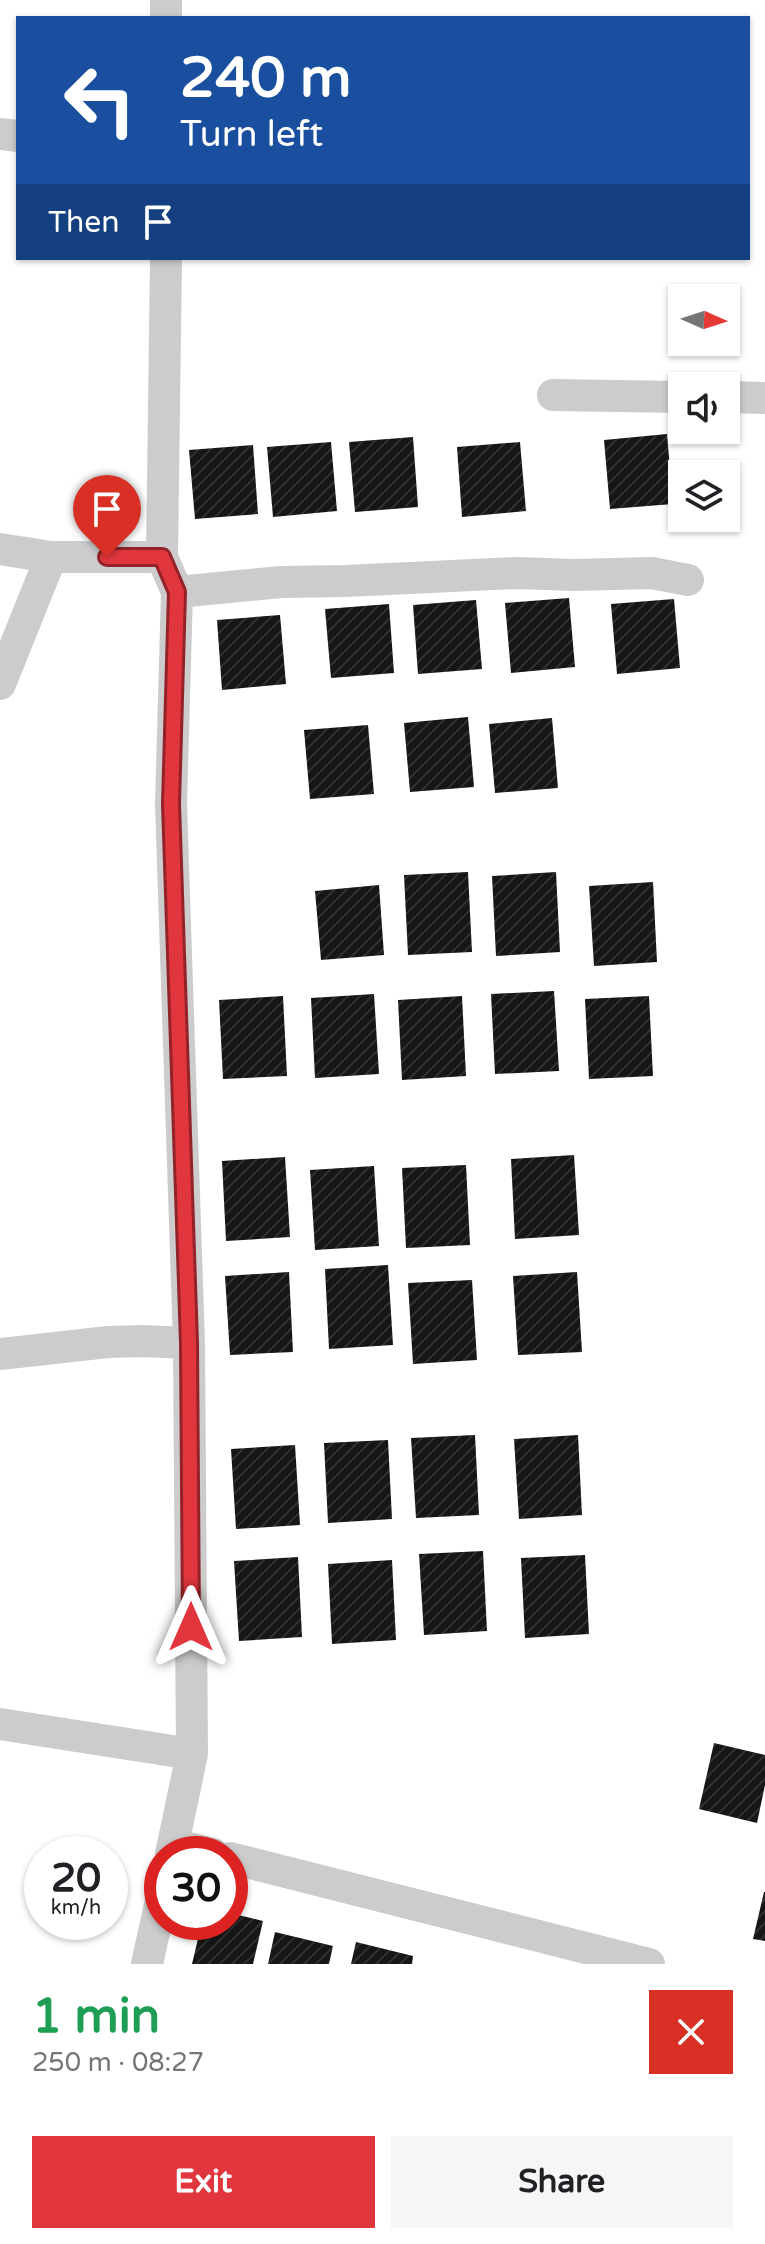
<!DOCTYPE html>
<meta charset="utf-8">
<style>
body{margin:0;font-family:"Varela Round",sans-serif;background:#f6f6f6;color:#202124;height:100vh;display:flex;flex-direction:column;font-size:30px;white-space:nowrap}
*{box-sizing:border-box;margin:0}
p{font-size:26px;color:#757577}
.icon{flex:none;width:44px;height:44px;fill:none;stroke:currentColor;stroke-width:2;stroke-linecap:round;stroke-linejoin:round}
.map{position:relative;height:1964px;overflow:hidden}
.panel{display:flex;flex-direction:column;background:#fff;flex:1}
.panel>*{flex:none}
.top-card{position:absolute;left:16px;top:16px;width:734px;height:244px;border-radius:0px;box-shadow:0 2px 6px #0004;background:#1a4fa0;color:#fff;overflow:hidden}
.needle{width:52px;rotate:93deg}
.controls{position:absolute;left:668px;top:284px;display:grid;gap:16px}
.controls a{display:grid;place-items:center;width:72px;height:72px;border-radius:0px;background:#fff;box-shadow:0 2px 6px #0004;font-size:40px}
.speed{position:absolute;left:24px;top:1836px;display:flex;gap:16px;font-size:40px;font-weight:700;text-align:center}
.speed>*{display:grid;place-content:center;width:104px;height:104px;border-radius:50%;background:#fff;box-shadow:0 2px 6px #0004;line-height:1}
.speed small{font-size:20px;font-weight:400}
.speed .limit{border:12px solid #d22;background:#fff;color:#111}
.pin{position:absolute;display:grid;place-items:center;width:68px;height:68px;color:#fff;margin:-82px -34px;border-radius:50% 50% 50% 0;rotate:-45deg;box-shadow:0 0 8px #0007}
.pin .icon{rotate:45deg}
.me{position:absolute;width:88px;margin:-44px;rotate:0deg;stroke-linejoin:round;filter:drop-shadow(0 0 6px #0008)}
.turn{display:flex;align-items:center;gap:28px;height:168px;padding:0 32px;font-size:36px}
.turn .icon{width:104px;height:104px;stroke-width:2.5}
.turn b{display:block;font-size:56px;line-height:68px}
.then{display:flex;align-items:center;height:76px;padding:0 32px;background:#0003;gap:16px;font-size:30px}
.round{display:grid;place-items:center;flex:none;width:84px;height:84px;border-radius:0px;background:#f6f6f6}
.headline{display:flex;align-items:center;justify-content:space-between;height:136px;padding:0 32px}
h1{font-size:48px;font-weight:700;line-height:60px;color:#1e9e55}
.action{display:flex;gap:16px;margin-top:auto;padding:16px 32px}
.action a{flex:1;height:92px;border-radius:0px;background:#e2363f;color:#fff;font-size:32px;font-weight:700;line-height:92px;text-align:center}
.action a+a{background:#f6f6f6;color:#202124}
.map>svg:first-child{display:block}
</style>
<div class="map">
<svg width="765" height="1964" viewBox="0 0 765 1964">
<defs>
<pattern id="building-hatch" width="6" height="6" patternUnits="userSpaceOnUse" patternTransform="scale(2)"><rect width="6" height="6" fill="#161616"/><path d="M-1 1l2-2M0 6l6-6M5 7l2-2" fill="none" stroke="#303030"/></pattern>
</defs>
<rect width="100%" height="100%" fill="#fff"/>
<path fill="url(#building-hatch)" d="M667,434L673,504L610,509L604,440Z
M413,437L418,507L355,512L349,442Z
M331,442L337,511L273,517L267,447Z
M520,442L526,511L462,517L457,447Z
M253,445L258,514L195,519L189,450Z
M569,598L575,667L511,673L505,603Z
M674,599L680,668L617,674L611,604Z
M476,600L482,669L418,674L413,605Z
M389,604L394,673L331,678L325,609Z
M280,615L286,684L222,690L217,620Z
M468,717L474,787L410,792L404,723Z
M552,718L558,788L495,793L489,724Z
M368,725L374,794L310,799L304,730Z
M468,872L472,952L408,955L404,875Z
M556,872L560,952L496,956L492,876Z
M653,882L657,962L594,966L589,886Z
M379,885L384,955L321,960L315,891Z
M554,991L559,1071L495,1074L491,994Z
M374,994L379,1074L315,1078L311,998Z
M283,996L287,1076L223,1079L219,1000Z
M462,996L466,1076L402,1080L398,1000Z
M649,996L653,1076L589,1079L585,999Z
M574,1155L579,1235L515,1239L511,1159Z
M285,1157L290,1237L226,1241L222,1161Z
M466,1165L470,1245L406,1248L402,1168Z
M374,1166L379,1246L315,1250L310,1170Z
M388,1265L393,1345L329,1349L325,1269Z
M289,1272L293,1352L230,1355L225,1276Z
M577,1272L582,1352L518,1355L513,1276Z
M472,1280L477,1360L413,1364L408,1283Z
M475,1435L479,1515L416,1518L411,1438Z
M578,1435L582,1515L519,1519L514,1439Z
M388,1440L392,1519L328,1523L324,1443Z
M295,1445L300,1525L236,1529L231,1449Z
M483,1551L487,1631L424,1635L419,1554Z
M585,1555L589,1634L525,1638L521,1558Z
M298,1557L302,1637L239,1641L234,1561Z
M392,1560L396,1640L332,1644L328,1564Z
M714,1743L765,1755V1785L757,1823L699,1809Z
M764,1892H765V1941L753,1939Z
M230,1913L263,1921L253,1964H192L202,1922H230Z
M275,1932L333,1946L329,1964H268Z
M356,1942L413,1956L412,1964H351Z"/>
<g fill="none" stroke-linecap="round" stroke-linejoin="round">
<path stroke="#ccc" stroke-width="32" d="M166,0V18
M0,134L18,136
M166,258L162,557L177,592L171,804L189,1343L192,1754L171,1854
M553,395L682,397
M726,397L765,398
M0,549L51,557H162
M177,592L281,582L346,581L517,573L574,575L652,573L688,580
M0,684L51,557
M0,1354L108,1342L142,1341L189,1343
M0,1724L192,1754
M173,1844L213,1854
M230,1858L649,1964
M147,1964L162,1896"/>
</g>
<g fill="none" stroke-linecap="round" stroke-linejoin="round">
<defs>
<path id="route" d="M107,557H162L177,592L171,804L189,1343L191,1627"/>
</defs>
<use href="#route" stroke="#932329" stroke-width="20"/>
<use href="#route" stroke="#e2363f" stroke-width="14"/>
</g>
</svg>
<div class="controls">
<a><svg class="needle" viewBox="-14 -14 28 28"><path d="M0-13l5 13h-10z" fill="#e53935"/><path d="M0 13l5-13h-10z" fill="#757577"/></svg></a>
<a><svg class="icon" aria-label="sound" viewBox="0 0 24 24"><path d="M4 9h4l5-4v14l-5-4H4zM17 9q2 3 0 6"/></svg></a>
<a><svg class="icon" aria-label="layers" viewBox="0 0 24 24"><path d="M12 4l9 5-9 5-9-5zM3 14l9 5 9-5"/></svg></a>
</div>
<div class="speed"><div>20<small>km/h</small></div><div class="limit">30</div></div>
<div class="pin" style="left:107px;top:557px;background:#d93025"><svg class="icon" aria-label="arrive" viewBox="0 0 24 24"><path d="M6 21V4h12l-3 4 3 4H6"/></svg></div>
<svg class="me" style="left:191px;top:1627px" viewBox="-20 -20 40 40"><path d="M0-17L14 15 0 8-14 15z" fill="#e2363f" stroke="#fff" stroke-width="4"/></svg>
<div class="top-card">
<div class="turn"><svg class="icon" aria-label="left" viewBox="0 0 24 24"><path d="M17 20v-9H6M10 6l-5 5 5 5"/></svg><div><b>240 m</b>Turn left</div></div>
<div class="then">Then<svg class="icon" aria-label="arrive" viewBox="0 0 24 24"><path d="M6 21V4h12l-3 4 3 4H6"/></svg></div>
</div>
</div>
<section class="panel">
<div class="headline"><div><h1>1 min</h1><p>250 m · 08:27</p></div><a class="round" style="background:#d93025;color:#fff"><svg class="icon" aria-label="close" viewBox="0 0 24 24"><path d="M6 6l12 12M18 6L6 18"/></svg></a></div>
<div class="action"><a>Exit</a><a>Share</a></div>
</section>
